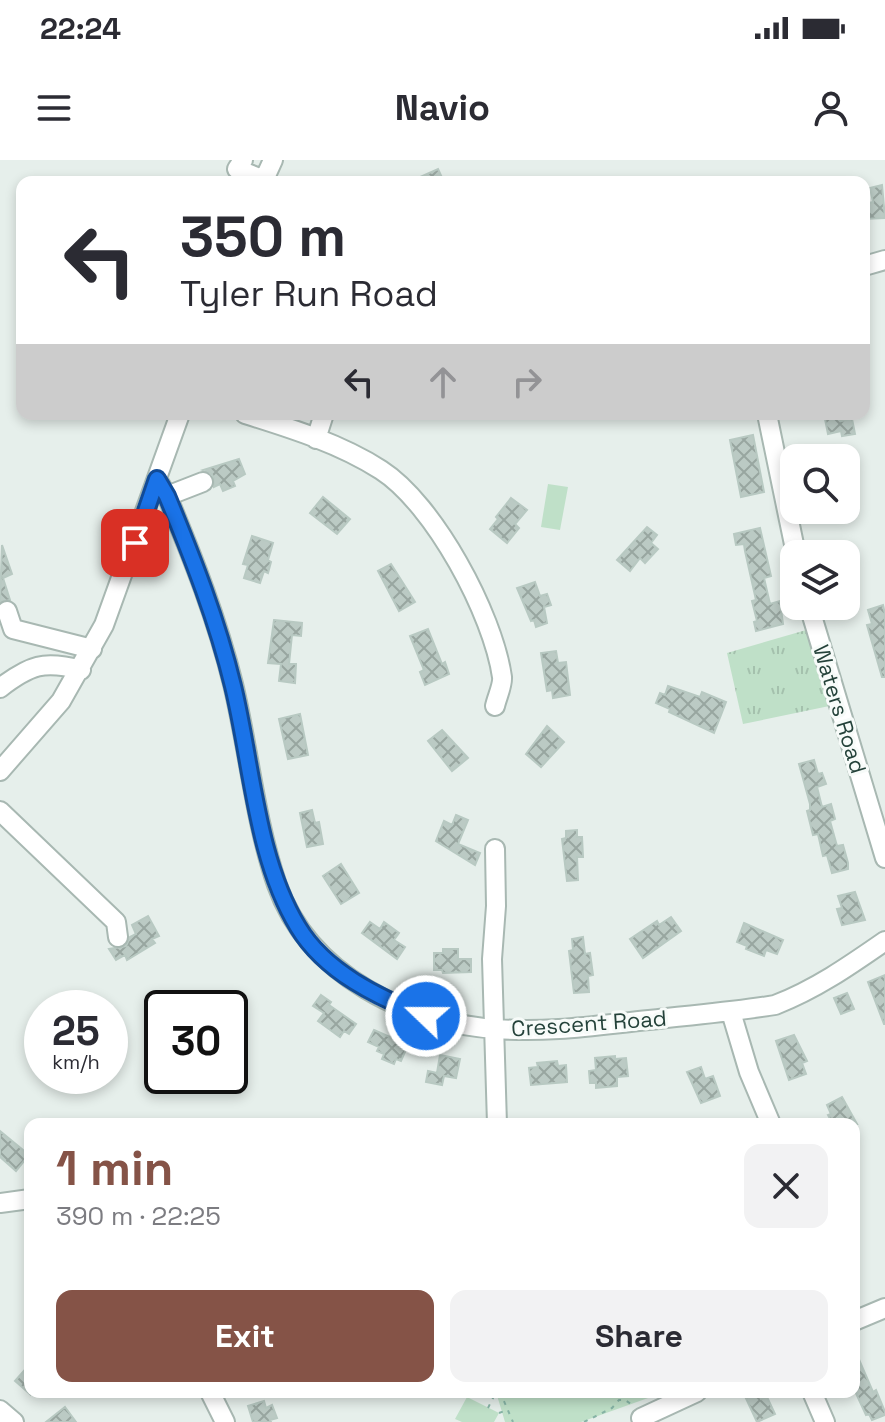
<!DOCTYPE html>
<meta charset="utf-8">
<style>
body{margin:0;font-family:"Space Grotesk",sans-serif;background:#f2f2f3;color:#2b2b33;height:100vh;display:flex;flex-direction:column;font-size:30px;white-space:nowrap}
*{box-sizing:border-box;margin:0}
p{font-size:26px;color:#7c7c81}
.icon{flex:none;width:44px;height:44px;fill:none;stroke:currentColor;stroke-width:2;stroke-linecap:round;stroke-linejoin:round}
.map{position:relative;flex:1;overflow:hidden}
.sheet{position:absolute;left:24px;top:958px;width:836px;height:280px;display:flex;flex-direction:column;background:#fff;border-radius:16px;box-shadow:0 4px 12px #0003}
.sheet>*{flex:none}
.guide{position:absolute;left:16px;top:16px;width:854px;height:244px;border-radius:16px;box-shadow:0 4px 12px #0003;background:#fff;color:#2b2b33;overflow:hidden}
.controls{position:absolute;left:780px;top:284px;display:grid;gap:16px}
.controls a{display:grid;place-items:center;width:80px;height:80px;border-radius:16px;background:#fff;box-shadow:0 4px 12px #0003;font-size:40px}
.speed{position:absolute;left:24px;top:830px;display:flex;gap:16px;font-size:40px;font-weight:700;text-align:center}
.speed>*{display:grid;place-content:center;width:104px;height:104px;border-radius:50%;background:#fff;box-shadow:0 4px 12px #0003;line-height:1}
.speed small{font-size:20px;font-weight:400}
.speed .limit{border:4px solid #111;border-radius:12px;background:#fff;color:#111}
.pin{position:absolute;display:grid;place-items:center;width:68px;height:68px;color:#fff;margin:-34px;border-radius:16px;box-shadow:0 4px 12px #0006}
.me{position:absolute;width:88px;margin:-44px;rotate:292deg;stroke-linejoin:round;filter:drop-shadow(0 0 6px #0008)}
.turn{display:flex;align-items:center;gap:28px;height:168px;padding:0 32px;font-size:36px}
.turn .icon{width:104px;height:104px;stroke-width:2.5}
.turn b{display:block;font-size:56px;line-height:68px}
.lanes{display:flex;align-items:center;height:76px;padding:0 32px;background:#0003;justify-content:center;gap:40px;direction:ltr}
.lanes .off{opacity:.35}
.round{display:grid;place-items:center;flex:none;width:84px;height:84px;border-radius:16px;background:#f2f2f3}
.overview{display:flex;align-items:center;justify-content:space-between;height:136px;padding:0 32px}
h1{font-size:48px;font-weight:600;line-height:60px;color:#855347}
.cta{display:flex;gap:16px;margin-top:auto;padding:16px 32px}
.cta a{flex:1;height:92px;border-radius:16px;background:#855347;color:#fff;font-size:32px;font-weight:600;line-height:92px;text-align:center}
.cta a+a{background:#f2f2f3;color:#2b2b33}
.status{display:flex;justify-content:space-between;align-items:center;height:56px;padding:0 40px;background:#fff;direction:ltr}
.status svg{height:22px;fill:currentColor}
header{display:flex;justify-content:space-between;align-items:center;height:104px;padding:0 32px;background:#fff;font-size:36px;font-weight:600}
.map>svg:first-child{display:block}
</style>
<div class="status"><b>22:24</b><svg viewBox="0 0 49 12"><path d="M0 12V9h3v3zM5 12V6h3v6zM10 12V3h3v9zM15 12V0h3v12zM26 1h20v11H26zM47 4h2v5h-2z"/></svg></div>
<header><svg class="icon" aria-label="menu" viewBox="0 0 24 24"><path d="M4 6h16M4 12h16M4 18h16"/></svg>Navio<svg class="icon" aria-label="person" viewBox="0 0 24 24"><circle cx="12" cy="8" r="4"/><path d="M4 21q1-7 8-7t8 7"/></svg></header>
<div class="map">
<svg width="885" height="1262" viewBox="0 0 885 1262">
<defs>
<pattern id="grass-tufts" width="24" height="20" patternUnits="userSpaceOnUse" patternTransform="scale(2)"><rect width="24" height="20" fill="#bfe0c8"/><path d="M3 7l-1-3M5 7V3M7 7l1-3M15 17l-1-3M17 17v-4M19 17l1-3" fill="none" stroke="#a4c1ad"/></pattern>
<pattern id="building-cross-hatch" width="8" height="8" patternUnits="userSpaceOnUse" patternTransform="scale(2)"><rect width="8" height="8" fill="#bbcac4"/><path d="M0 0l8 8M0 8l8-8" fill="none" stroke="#98a6a0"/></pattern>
</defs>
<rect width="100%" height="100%" fill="#e6efeb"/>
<path fill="url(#grass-tufts)" d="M820,466L839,544L743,564L727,493Z"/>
<path fill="#bfe0c8" d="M548,324L568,327L560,370L541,367Z
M496,1232H645L648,1238L581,1262H505Z
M467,1237L499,1253L494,1262H462L455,1259Z"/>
<path fill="url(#building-cross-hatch)" stroke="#b8c9c2" stroke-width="2" d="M438,9L444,22H409Z
M882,25L885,58L864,59V44L873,42L870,28Z
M824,254H840L841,261L852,259L855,274L842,276L841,271L828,274Z
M753,275L764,332L741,337L730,280Z
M239,299L245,314L233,321L235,326L223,331L220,324L214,327V318L211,313L203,310Z
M323,337L350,359L337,374L310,353Z
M511,338L527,350L515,364L519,368L507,383L490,369L498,359L496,357Z
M647,367L657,375L651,383L658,389L645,403L640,398L630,411L617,400Z
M760,368L771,416L764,418L770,444L780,441L783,464L756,471L754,462L757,461L752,441L756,440L745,391L744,384L736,385L734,374Z
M252,376L273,383L268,400L271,402L268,413L264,411L260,423L244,418L248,405L243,404Z
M2,385L12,414L3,418L10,440L0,442Z
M391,404L415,442L399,451L378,411Z
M535,422L540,436L547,434L551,445L544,447L547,463L536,467L534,460L531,461L517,428Z
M883,445L885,454V517H882L867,465L872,464L868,450Z
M274,460L302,463L301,476L292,475L289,504H296L295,523L279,521L281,504L268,503Z
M428,469L442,504L445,502L449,514L425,525L420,512L424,510L410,476Z
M556,491L558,503L566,502L570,535L553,538L552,530L547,531L541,493Z
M668,526L700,537L702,532L726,542L714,573L669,552L670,549L656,543L660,533L665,535Z
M300,554L308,595L288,599L279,559Z
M547,566L564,582L541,607L526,594Z
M442,570L468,598L452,611L428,581Z
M814,600L818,614L822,613L826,624L817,627L822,647L831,644L835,659L830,661L837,686L843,685L848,703V709L832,713L827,695L823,696L818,674L813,675L807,651L810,650V644L799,604Z
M312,650L315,663L319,662L323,684L307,687L300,653Z
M456,655L468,660L458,684L480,693L475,705L436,681L444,661L452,665Z
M577,670V677H582L583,697H577L578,720L567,721L562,679L566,678V671Z
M341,704L359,733L341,744L323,716Z
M855,732L865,760L842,765L837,749L842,748L838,736Z
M148,756L159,776L152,779L155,783L127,800L125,795L116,800L109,789L126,786L130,777L136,774L132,765Z
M671,757L681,771L643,798L630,779L657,761L659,765Z
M370,762L380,769L384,762L399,773L394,780L405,787L397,799L362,773Z
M744,763L783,780L777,794L766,790L764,796L746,789L747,786L737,782Z
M583,777L585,794L590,793L593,815L588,816L589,832L574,833L569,791L573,790L572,779Z
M443,789H458V799H471V812L443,813L442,810H434V793H443Z
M885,815V864H884L868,822Z
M847,833L854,849L841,854L834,838Z
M321,835L331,842L329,845L356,864L349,874L344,871L340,877L318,861L324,853L313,846Z
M374,870L408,885L401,901L396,899L394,904L382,899L384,894L377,891L379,887L368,882Z
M794,875L807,901L802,903L806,914L789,920L776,881Z
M440,895L460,899L456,918L444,916L442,925L426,922L428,911L437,913Z
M615,896V899L626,898L628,916L617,917V926L596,928V923H590L589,911L596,910L595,898Z
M557,901L558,906L566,905L567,922L531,925L529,908L538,907L537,903Z
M701,907L705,919L713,916L720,936L701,943L687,912Z
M842,937L857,964H833L828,955L831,954L827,945Z
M0,971L29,995L16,1011L0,997Z
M854,1188L873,1232L876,1230L885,1252V1255L872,1260L869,1254L866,1255L854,1229Z
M30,1204V1234L15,1221Z
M743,1232H758L761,1239L767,1237L775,1254L757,1262Z
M264,1241L266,1248L272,1245L277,1258L270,1260L271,1262H253L248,1246Z
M65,1247L76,1262H46Z"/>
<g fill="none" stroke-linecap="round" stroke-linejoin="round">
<defs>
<path id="minor" d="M243,0L237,9L264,20
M263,22L273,0
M864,106L885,100
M245,254C290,268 341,284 381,310C434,344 493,454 502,517C503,525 497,537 495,546
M767,254L796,394
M316,279L324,254
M157,319L167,336C193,398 217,459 233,524C249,591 255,661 277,725C309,815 408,864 498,869C549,873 599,865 649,860C691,855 733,852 775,845C816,829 849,806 885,781
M167,336L203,322
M809,446L885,698
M7,451L13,469L92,489
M0,528C30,505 44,500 81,510
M0,611L61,541L104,465L180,254
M0,651L116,762L118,777
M495,689L496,746L492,799L497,964
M731,852L749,912L771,964
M0,1043L30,1039
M854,1161L885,1148
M210,1232L225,1262
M812,1232L825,1262
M0,1250L14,1262
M643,1262L641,1258L697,1232"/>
</defs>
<use href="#minor" stroke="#a8b8b2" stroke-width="22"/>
<path stroke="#86b3a5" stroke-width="2" stroke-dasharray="4 6" stroke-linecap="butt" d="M500,1232L513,1262
M488,1248L496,1232
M499,1253L507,1250
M584,1262L612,1248L619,1240H625L634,1246"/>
<use href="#minor" stroke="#fff" stroke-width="18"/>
</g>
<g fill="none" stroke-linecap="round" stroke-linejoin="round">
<defs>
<path id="route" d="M135,383L157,319L167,336C193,399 217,460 233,526C252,604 256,698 298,767C325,812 379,838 426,856"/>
</defs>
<use href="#route" stroke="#114b97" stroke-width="20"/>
<use href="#route" stroke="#1a73e8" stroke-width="14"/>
</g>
<g text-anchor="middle" stroke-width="6" stroke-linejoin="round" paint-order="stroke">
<g font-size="22" fill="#24423a" stroke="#f7fbf9">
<text transform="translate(840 549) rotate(73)" y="8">Waters Road</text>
<text transform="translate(589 863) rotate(-4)" y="8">Crescent Road</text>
</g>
</g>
</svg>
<div class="controls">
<a><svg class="icon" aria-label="search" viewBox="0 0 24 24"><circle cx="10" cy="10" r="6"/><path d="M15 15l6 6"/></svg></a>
<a><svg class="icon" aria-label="layers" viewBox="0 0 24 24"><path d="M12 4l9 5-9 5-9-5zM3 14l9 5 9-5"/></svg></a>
</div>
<div class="speed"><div>25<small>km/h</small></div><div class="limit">30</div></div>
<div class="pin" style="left:135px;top:383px;background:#d93025"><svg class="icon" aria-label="arrive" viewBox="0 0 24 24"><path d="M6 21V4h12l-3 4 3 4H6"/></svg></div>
<svg class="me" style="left:426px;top:856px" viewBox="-20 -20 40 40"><circle r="17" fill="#1a73e8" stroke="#fff" stroke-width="3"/><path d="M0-11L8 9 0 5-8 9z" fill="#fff"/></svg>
<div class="guide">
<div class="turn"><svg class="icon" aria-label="left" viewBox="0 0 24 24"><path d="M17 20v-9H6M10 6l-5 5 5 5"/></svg><div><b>350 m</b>Tyler Run Road</div></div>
<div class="lanes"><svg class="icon" aria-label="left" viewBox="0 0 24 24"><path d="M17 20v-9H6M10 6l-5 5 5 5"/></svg><svg class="icon off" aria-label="ahead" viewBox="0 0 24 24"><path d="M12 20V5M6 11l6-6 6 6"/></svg><svg class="icon off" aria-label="right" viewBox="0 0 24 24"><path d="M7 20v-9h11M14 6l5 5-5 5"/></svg></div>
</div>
<section class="sheet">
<div class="overview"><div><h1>1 min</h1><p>390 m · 22:25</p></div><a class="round"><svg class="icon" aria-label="close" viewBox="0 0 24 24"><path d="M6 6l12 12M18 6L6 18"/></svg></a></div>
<div class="cta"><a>Exit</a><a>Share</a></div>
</section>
</div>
